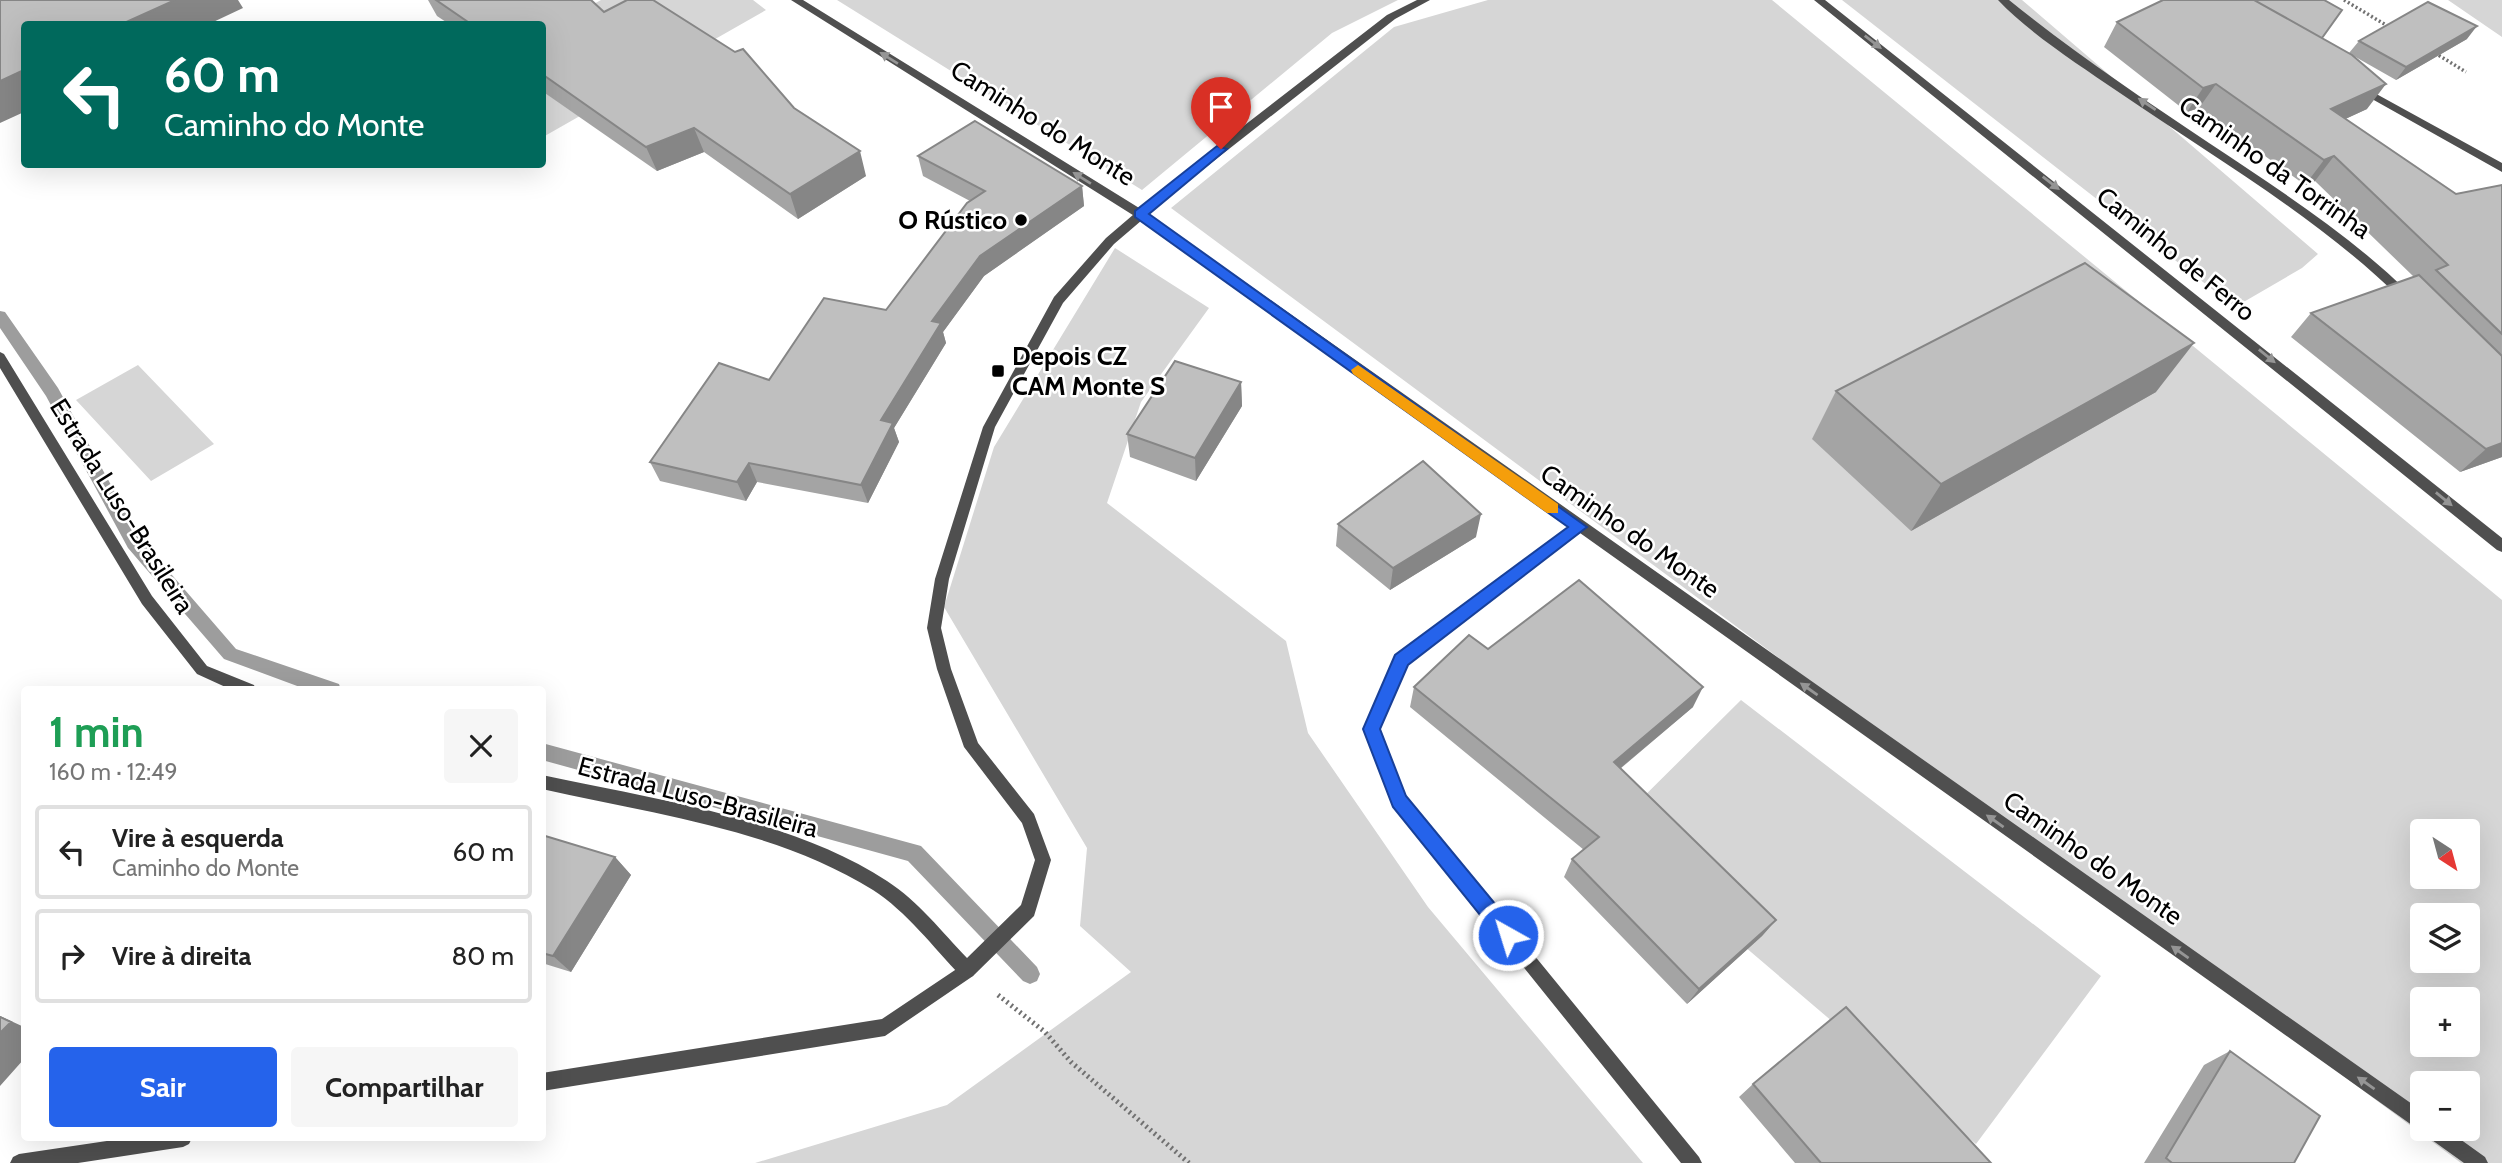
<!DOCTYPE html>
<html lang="pt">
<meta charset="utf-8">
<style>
body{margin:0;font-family:Cabin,sans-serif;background:#f6f6f6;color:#222;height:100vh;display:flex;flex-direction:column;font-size:26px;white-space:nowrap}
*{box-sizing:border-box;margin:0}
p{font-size:23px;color:#767676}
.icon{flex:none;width:38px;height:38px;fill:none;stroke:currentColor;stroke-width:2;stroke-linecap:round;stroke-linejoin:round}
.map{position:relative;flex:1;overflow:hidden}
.details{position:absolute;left:21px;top:686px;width:525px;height:455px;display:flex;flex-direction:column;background:#fff;border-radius:7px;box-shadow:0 7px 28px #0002}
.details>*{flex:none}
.banner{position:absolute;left:21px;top:21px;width:525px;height:147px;border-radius:7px;box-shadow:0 7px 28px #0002;background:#00695c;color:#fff;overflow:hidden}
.needle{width:46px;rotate:144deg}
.tools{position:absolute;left:2410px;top:819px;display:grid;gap:14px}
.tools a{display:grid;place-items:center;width:70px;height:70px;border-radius:7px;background:#fff;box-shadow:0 7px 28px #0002;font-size:35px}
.pin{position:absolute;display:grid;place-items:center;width:60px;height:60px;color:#fff;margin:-72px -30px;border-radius:50% 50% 50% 0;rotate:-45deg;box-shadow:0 0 7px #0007}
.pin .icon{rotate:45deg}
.me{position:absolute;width:77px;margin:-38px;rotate:321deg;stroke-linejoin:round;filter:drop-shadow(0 0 5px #0008)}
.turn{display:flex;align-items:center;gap:24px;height:147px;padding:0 28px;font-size:32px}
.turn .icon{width:91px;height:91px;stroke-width:2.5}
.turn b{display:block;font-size:49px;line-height:60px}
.round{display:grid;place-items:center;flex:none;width:74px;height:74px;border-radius:7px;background:#f6f6f6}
.head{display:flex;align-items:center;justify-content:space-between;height:119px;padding:0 28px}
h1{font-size:42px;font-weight:700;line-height:52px;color:#1e9e55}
.cta{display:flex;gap:14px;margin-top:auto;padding:14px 28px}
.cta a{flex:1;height:80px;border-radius:7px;background:#2563eb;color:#fff;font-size:28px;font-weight:700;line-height:80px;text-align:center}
.cta a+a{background:#f6f6f6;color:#222}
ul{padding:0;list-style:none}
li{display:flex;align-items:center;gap:21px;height:94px;margin:0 14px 10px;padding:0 14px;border:4px solid #e0e0e0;border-radius:7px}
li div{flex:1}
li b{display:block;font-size:26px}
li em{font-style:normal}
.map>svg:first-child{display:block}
</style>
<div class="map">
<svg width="2502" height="1163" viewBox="0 0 2502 1163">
<rect width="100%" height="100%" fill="#fff"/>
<path fill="#d6d6d6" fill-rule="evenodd" d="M601,0H753L766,10L543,137L542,33Z
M837,0H1398L1332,33L1142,190Z
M1488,0H1772L2502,600V1163H2461L1171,208L1394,27ZM2422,831H2468V877H2422ZM2422,915H2468V961H2422ZM2422,999H2468V1045H2422ZM2422,1083H2468V1129H2422Z
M1842,0H2022L2318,254L2302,268L2235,307Z
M2448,0H2502V37Z
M1115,248L1209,308L1141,402L1107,503L1286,641L1308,733L1428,907L1643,1163H755L947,1105L1131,972L1080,926L1087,848L944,607L994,447Z
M138,365L214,444L151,481L76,400Z
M1741,700L2101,976L1976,1144L1609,831Z"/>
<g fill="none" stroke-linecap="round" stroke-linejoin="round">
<path fill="#9d9d9d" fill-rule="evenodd" d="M0,311L5,312L58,388L140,538L236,649L339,684L341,690H308L224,659L128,548L46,396L0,328Z
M542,743L921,846L1037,967L1040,974L1037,981L1030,984L1023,981L908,861L542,760Z"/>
<path stroke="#717171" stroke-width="3.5" stroke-dasharray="2 2.5" stroke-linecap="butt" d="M2344,0L2391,28
M2435,53L2466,72"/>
<path stroke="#717171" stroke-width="5" stroke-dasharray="2 3.5" stroke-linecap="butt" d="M998,995L1045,1032L1071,1062L1189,1163"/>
<path fill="#4f4f4f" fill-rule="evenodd" d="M791,0H803L1144,211L2422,1111V1129H2446L2485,1157L2488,1163H2464L2425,1135L2423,1131L2416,1128L1580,533L1407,664L1380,729L1405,797L1699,1157L1702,1163H1681L1394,806L1364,729L1396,656L1570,526L1136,217Z
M1814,0H1825L2502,538V552L2497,550Z
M1998,0H2009C2073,52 2140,97 2209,143C2278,189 2350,235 2409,293L2411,296L2409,299H2401C2318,217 2213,157 2117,91C2079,65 2029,33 1998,0Z
M967,962L973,964L975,970L973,976L885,1036L542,1091V1073L882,1019Z
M127,1138H192L189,1144L183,1147L78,1163H10L13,1157L19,1154Z"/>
<path fill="#4f4f4f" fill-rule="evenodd" d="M1417,0H1430L1395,19L1183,185L1114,244L1063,303L995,427L949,579L941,628L951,669L978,743L1034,814L1051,860L1034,916L973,976L967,978L961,976C933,947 907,912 873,890C775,829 653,814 542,789V775C653,799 791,818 887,881C918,901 942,932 967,958L1021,905L1035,860L1022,823L964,747L937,669L927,628L935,579L983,427L1054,297L1106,238L1175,179L1387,15Z
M2360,85L2502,163V172L2356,90L2355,88Z
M0,352L4,354L152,596L207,666L254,685L256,690H232L197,674L142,604L0,368Z"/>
</g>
<path fill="#a4a4a4" d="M428,0H591L604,12L794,108L866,176L798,219L704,152L657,171L542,91V24H449L437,16Z
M2117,22L2322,38L2349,53L2359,41L2467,39L2396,80L2352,55L2367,109L2345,119L2456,194L2502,185V457L2460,472L2291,337L2311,313L2414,277L2315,181L2305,185L2199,108L2187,112L2104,47Z
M918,156L1082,186L1084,206L984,276L943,332L946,343L894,428L899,442L868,503L757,482L746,501L660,481L650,462L769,380L886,310L970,201L923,176Z
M1241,382L1242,406L1196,481L1130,457L1127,434Z
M1836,391L2156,392L1911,531L1812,439Z
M1338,524L1476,537L1390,590L1336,546Z
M1488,649L1693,707L1620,769L1776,920L1762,936L1687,1004L1564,877L1572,859L1584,850L1410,707L1414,687Z
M542,835L615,857L631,875L571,972L542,963Z
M2230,1051L2294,1163H2144L2204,1065Z
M1753,1084L1991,1163H1795L1739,1097Z"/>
<path fill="#868686" d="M175,0H238L243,8L209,24H122Z
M2477,26L2467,39L2396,80L2406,67Z
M24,70V112L0,123V81Z
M2216,84L2199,108L2187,112L2203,88Z
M2386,84L2367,109L2313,134L2331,109Z
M694,128L704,152L657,171L646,147Z
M860,151L866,176L798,219L790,194Z
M2334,156L2315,181L2305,185L2324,160Z
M1082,186L1084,206L984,276L943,332L946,343L894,428L899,442L868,503L861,485L881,420L932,321L980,256Z
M2194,343L2156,392L1911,531L1941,484Z
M1241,382L1242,406L1196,481L1195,458Z
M2502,443V457L2460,472L2486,449Z
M749,463L757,482L746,501L737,482Z
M1481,514L1476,537L1390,590L1393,568Z
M1703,687L1693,707L1605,781L1614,762Z
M615,857L631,875L571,972L553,956Z
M1776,920L1762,936L1687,1004L1699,989Z
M0,1016L24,1027V1059L0,1086Z"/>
<path fill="#bfbfbf" stroke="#868686" stroke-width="2" d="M0,0H175L122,24H24V70L0,81Z
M436,0H591L604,12L627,0H653L735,52L743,49L794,108L860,151L790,194L694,128L646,147L542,74V24H471Z
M2163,0H2254L2352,55L2386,84L2331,109L2456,194L2502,185V334L2436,270L2448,265L2334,156L2324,160L2216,84L2203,88L2117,22Z
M2254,0H2324L2342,10L2322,38Z
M2428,2L2477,26L2406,67L2359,41Z
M975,121L1082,186L980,256L932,321L941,323L881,420L893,423L861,485L749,463L737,482L650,462L719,363L769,380L824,298L886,310L967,203L985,191L918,156Z
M2085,263L2194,343L1941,484L1836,391Z
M2419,275L2502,356V443L2486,449L2311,313Z
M1175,361L1241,382L1195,458L1127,434Z
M1423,461L1481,514L1393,568L1338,524Z
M1579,580L1703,687L1614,762L1776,920L1699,989L1572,859L1599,837L1414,687L1469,635L1488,649Z
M542,835L615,857L553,956L542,953Z
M1846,1007L1991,1163H1821L1753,1084Z
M0,1017L11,1022L0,1033Z
M2230,1051L2320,1116L2294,1163H2172L2166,1158Z"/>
<defs><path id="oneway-solid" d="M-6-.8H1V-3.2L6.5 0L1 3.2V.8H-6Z" transform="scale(1.75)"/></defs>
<g fill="#959595">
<use href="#oneway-solid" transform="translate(1873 42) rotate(38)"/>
<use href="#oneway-solid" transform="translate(889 58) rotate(-148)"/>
<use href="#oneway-solid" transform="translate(2147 104) rotate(-146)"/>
<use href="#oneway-solid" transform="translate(1082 178) rotate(-148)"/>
<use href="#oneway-solid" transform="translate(2051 183) rotate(38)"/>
<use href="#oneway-solid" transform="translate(2267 356) rotate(39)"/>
<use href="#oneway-solid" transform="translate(2444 499) rotate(39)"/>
<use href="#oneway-solid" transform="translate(1809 689) rotate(-145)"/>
<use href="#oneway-solid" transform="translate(1995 821) rotate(-145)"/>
<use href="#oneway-solid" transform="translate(2180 952) rotate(-145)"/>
<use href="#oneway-solid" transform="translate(2366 1083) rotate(-145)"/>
</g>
<path fill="#2563eb" stroke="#184099" stroke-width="2" d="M1217,146L1227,149L1149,214L1587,527L1408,665L1380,729L1406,796L1515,928L1517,935L1515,941L1508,944L1501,941L1393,807L1363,729L1395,655L1568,527L1135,217V211Z"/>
<path fill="#f59e0b" d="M1358,365L1558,504V513H1547L1353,374L1351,370Z"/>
<g fill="#000" stroke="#fff" stroke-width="2.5">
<circle cx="1021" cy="220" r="7"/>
<rect x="991" y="364" width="14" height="14" rx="3.5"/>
</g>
<g text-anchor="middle" stroke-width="5" stroke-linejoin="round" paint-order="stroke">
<g font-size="26" fill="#000" stroke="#fff">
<text transform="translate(1043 123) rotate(32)" y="9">Caminho do Monte</text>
<text transform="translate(2275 167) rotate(35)" y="9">Caminho da Torrinha</text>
<text transform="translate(2176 254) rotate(39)" y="9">Caminho de Ferro</text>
<text transform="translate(122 506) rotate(58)" y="9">Estrada Luso-Brasileira</text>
<text transform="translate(1630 531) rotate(35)" y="9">Caminho do Monte</text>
<text transform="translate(698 797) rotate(15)" y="9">Estrada Luso-Brasileira</text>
<text transform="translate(2093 858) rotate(35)" y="9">Caminho do Monte</text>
</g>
<g font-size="26" font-weight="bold" fill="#000" stroke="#fff" text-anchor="end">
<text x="1007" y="229">O Rústico</text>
<text x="1012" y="365" text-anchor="start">Depois CZ<tspan x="1012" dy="30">CAM Monte S</tspan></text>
</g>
</g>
</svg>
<div class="tools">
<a><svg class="needle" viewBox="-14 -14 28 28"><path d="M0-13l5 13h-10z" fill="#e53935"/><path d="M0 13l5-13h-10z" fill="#767676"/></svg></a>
<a><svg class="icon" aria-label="layers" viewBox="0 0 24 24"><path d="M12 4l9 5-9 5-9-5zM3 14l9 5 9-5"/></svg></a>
<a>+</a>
<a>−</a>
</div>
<div class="pin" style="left:1221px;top:149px;background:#d93025"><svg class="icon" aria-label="arrive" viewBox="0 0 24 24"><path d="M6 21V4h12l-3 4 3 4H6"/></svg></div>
<svg class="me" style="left:1508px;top:935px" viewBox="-20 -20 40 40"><circle r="17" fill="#2563eb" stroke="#fff" stroke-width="3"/><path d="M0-11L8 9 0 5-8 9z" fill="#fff"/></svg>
<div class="banner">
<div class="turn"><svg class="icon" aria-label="left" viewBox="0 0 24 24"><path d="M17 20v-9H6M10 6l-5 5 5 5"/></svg><div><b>60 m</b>Caminho do Monte</div></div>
</div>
<section class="details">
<div class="head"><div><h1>1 min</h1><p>160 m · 12:49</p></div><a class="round"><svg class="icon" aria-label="close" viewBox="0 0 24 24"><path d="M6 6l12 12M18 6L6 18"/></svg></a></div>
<ul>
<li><svg class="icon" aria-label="left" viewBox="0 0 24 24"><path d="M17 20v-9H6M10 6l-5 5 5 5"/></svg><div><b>Vire à esquerda</b><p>Caminho do Monte</p></div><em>60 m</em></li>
<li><svg class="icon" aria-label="right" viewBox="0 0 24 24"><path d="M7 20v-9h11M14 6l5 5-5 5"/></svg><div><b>Vire à direita</b></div><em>80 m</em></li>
</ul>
<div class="cta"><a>Sair</a><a>Compartilhar</a></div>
</section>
</div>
